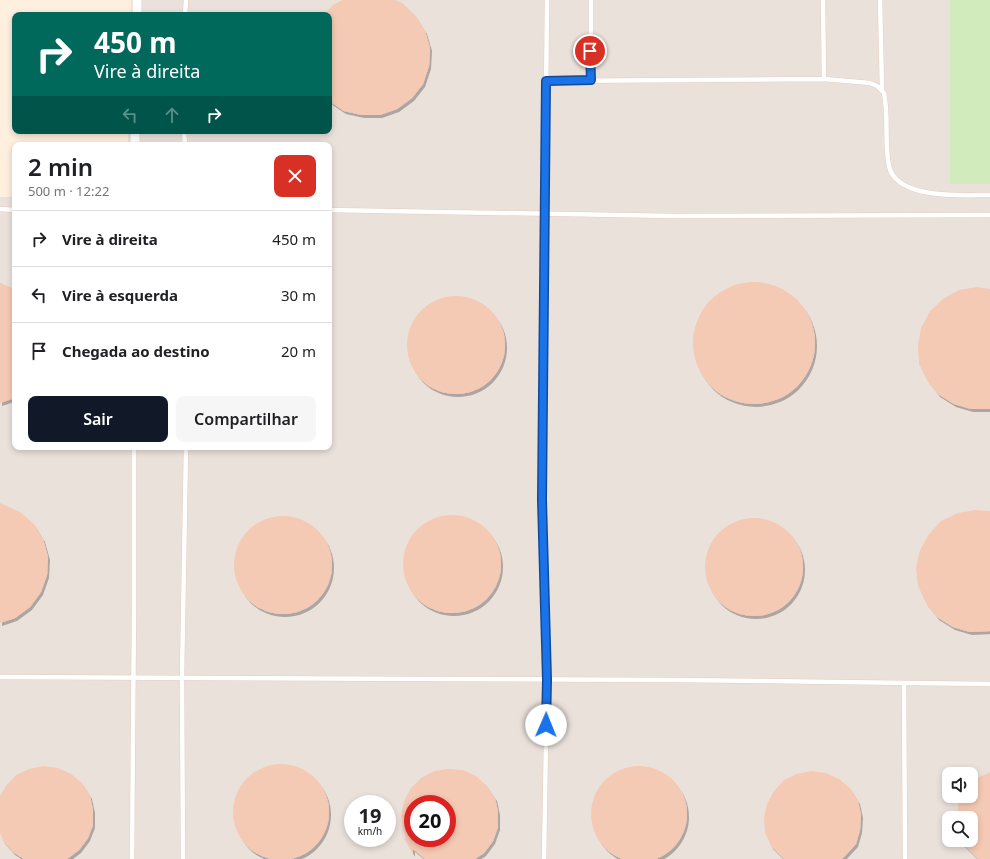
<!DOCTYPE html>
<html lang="pt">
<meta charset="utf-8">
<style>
body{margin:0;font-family:"Noto Sans",sans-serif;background:#f6f6f6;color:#202124;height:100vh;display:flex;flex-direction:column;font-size:15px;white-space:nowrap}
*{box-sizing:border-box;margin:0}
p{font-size:13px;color:#757577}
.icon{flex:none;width:22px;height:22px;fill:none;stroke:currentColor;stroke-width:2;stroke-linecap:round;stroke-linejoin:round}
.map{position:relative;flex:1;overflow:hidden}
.side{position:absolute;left:12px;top:142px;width:320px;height:308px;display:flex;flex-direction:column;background:#fff;border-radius:8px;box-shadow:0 2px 6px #0003}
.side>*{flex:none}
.banner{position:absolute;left:12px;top:12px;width:320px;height:122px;border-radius:8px;box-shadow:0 2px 6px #0003;background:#00695c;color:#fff;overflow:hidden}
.buttons{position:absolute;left:942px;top:767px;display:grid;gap:8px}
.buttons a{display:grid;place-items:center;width:36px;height:36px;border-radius:8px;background:#fff;box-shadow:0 2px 6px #0003;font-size:20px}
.speed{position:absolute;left:344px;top:795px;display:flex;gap:8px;font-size:20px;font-weight:700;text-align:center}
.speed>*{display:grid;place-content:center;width:52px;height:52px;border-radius:50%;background:#fff;box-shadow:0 2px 6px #0003;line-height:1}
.speed small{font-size:10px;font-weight:400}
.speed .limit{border:6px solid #d22;background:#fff;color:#111}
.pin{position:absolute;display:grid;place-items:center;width:34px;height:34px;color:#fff;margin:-17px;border:2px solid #fff;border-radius:50%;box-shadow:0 1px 4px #0007}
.me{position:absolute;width:44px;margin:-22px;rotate:1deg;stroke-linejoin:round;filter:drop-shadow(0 0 3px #0008)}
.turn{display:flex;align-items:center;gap:14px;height:84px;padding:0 16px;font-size:18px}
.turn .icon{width:52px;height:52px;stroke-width:2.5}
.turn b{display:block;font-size:28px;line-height:34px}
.lanes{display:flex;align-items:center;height:38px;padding:0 16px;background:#0003;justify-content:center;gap:20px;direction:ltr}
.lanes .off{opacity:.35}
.round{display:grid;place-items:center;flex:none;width:42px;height:42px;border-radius:8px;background:#f6f6f6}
.overview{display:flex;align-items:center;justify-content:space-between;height:68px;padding:0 16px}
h1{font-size:24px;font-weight:600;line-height:30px}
.button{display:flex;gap:8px;margin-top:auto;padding:8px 16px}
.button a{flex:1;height:46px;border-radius:8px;background:#111827;color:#fff;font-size:16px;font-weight:600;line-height:46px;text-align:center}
.button a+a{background:#f6f6f6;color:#202124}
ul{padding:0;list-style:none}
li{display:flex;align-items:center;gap:12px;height:56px;padding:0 16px;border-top:1px solid #e0e0e0}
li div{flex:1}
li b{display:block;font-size:15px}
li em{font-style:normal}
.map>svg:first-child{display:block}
</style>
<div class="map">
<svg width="990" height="859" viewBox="0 0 990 859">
<defs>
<filter id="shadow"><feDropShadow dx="2" dy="3" stdDeviation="0" flood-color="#0004"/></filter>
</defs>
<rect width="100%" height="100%" fill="#feefde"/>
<path fill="#ebe1db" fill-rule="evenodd" d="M131,0H950V184H990V859H0V197H15V447H329V145H128V131H329V15H131ZM949,774H971V796H949ZM353,804H387V838H353ZM413,804H447V838H413ZM949,818H971V840H949Z"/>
<path fill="#d2ebbc" d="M950,0H990V184H950Z"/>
<path fill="#f5cab4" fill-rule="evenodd" filter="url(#shadow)" d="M342,0H395L402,3L415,15L425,31L430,48L429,66L423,84L412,98L397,109L380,115H362L344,111L329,101V15H323L333,5Z
M693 343a61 61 0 1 1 122 0a61 61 0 1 1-122 0Z
M0,283L15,289V398L0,403Z
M977,287L990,289V409H971L954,404L938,394L927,380L919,364L918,345L921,328L930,311L943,299L959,290Z
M407 345a49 49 0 1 1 98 0a49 49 0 1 1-98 0Z
M0,503L20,512L34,524L43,539L48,557L47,575L41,592L30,607L15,618L0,623Z
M976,510L990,511V631L970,632L953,627L937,617L926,603L918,586L916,568L920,550L929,534L941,521L958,513Z
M403 564a49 49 0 1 1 98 0a49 49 0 1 1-98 0Z
M234 565a49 49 0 1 1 98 0a49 49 0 1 1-98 0Z
M705 567a49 49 0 1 1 98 0a49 49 0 1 1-98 0Z
M233 812a48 48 0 1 1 96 0a48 48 0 1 1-96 0Z
M591 814a48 48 0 1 1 96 0a48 48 0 1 1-96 0Z
M43,766L58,768L71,774L82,783L90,796L93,810V825L88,838L79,850L67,859H24L13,852L3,841L0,833V796L6,786L16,775L29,769Z
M449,769L463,770L476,776L487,786L495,798L498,812V827L493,841L484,853L475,859H425L413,849V854L404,838H406L403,830L401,815L404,801L411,788L421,778L434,771ZM413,804H447V838H413Z
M811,771L826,773L839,779L850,788L858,801L861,815L860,830L856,844L842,859H784L771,846L765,832L764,818L767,804L774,791L784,780L797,774Z
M990,772V859H978L959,840H971V818H956L959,802L962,796H971V784L976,779Z"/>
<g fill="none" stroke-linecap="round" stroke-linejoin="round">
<defs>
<path id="lane" d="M591,0V80
M880,0L882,89
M185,15L186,0
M824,79L870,83L877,86L884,93C889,117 884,142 889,166C896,200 963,195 990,195
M546,81L824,79L823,0
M184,131L185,145
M0,209L15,210
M329,210L674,216L990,215
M0,677L677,680L990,684
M904,683L905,859
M132,859L134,609V447
M183,859L182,677L186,447
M544,859L547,680L542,500L547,0"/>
<path id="street" d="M137,15V0
M135,145V131"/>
</defs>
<use href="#lane" stroke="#e4ccbd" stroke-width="5.5"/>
<use href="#street" stroke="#e4ccbd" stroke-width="10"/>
<use href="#lane" stroke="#fff" stroke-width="4.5"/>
<use href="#street" stroke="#fff" stroke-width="9"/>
</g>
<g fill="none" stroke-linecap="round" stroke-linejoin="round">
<defs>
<path id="route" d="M546,725L547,680L542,500L546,81L591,80L590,51"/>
</defs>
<use href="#route" stroke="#114b97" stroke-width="10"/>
<use href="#route" stroke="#1a73e8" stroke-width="7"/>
</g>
</svg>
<div class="buttons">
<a><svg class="icon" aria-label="sound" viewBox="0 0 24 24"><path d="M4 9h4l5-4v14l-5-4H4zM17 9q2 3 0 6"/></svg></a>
<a><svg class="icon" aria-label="search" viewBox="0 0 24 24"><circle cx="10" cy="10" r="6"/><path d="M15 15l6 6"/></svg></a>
</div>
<div class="speed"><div>19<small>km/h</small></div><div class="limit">20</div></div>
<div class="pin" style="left:590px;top:51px;background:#d93025"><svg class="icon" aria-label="arrive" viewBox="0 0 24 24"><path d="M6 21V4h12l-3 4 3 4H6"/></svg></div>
<svg class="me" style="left:546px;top:725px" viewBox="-20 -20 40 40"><circle r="19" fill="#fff"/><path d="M0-13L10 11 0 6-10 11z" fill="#1a73e8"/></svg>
<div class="banner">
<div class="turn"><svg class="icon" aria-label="right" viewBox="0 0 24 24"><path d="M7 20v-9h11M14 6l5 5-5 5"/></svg><div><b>450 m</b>Vire à direita</div></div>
<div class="lanes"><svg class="icon off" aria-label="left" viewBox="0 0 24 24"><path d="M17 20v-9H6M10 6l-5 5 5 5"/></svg><svg class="icon off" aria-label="ahead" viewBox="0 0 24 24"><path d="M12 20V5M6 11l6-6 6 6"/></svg><svg class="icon" aria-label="right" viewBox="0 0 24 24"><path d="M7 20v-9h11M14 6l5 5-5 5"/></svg></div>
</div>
<section class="side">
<div class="overview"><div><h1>2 min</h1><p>500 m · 12:22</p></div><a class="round" style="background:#d93025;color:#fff"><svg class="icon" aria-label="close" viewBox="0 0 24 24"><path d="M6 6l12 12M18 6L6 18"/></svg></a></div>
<ul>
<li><svg class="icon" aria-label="right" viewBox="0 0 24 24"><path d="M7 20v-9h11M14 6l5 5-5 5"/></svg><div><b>Vire à direita</b></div><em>450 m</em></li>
<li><svg class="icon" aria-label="left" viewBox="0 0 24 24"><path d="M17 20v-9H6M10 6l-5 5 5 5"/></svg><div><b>Vire à esquerda</b></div><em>30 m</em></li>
<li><svg class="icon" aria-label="arrive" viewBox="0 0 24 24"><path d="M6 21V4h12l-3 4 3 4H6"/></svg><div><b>Chegada ao destino</b></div><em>20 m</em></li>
</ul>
<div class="button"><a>Sair</a><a>Compartilhar</a></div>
</section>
</div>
